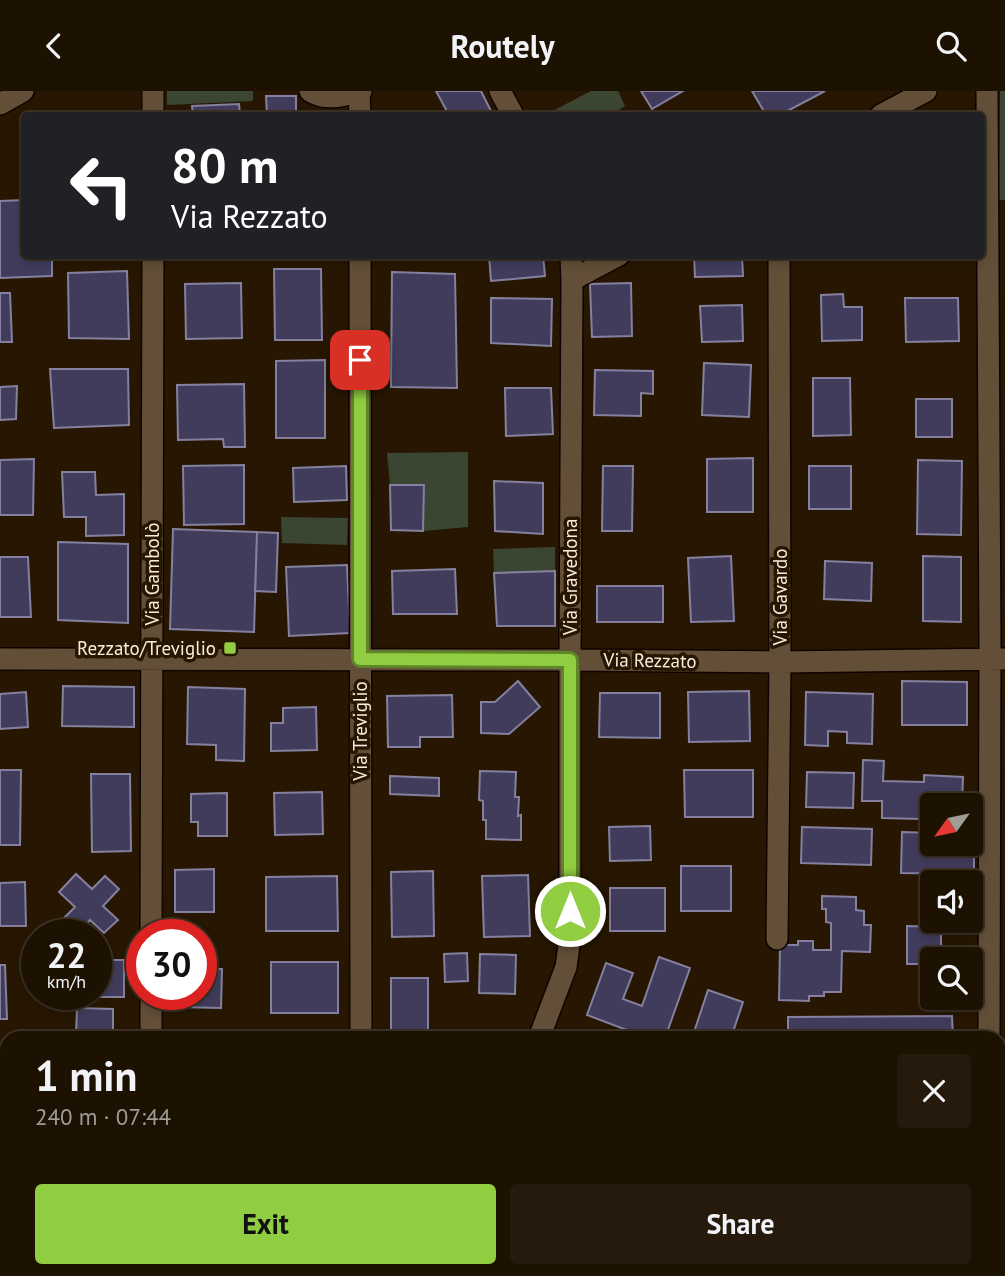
<!DOCTYPE html>
<meta charset="utf-8">
<style>
body{margin:0;font-family:"PT Sans",sans-serif;background:#251a0c;color:#f1f3f6;height:100vh;display:flex;flex-direction:column;font-size:26px;white-space:nowrap}
*{box-sizing:border-box;margin:0}
p{font-size:23px;color:#a09d99}
.icon{flex:none;width:38px;height:38px;fill:none;stroke:currentColor;stroke-width:2;stroke-linecap:round;stroke-linejoin:round}
.map{position:relative;flex:1;overflow:hidden}
.drawer{position:absolute;left:0px;top:940px;width:1006px;height:247px;display:flex;flex-direction:column;background:#1d1102;border-radius:21px 21px 0 0;box-shadow:0 4px 10px #0003,0 0 0 2px #3b3124}
.drawer>*{flex:none}
.top-card{position:absolute;left:21px;top:21px;width:964px;height:147px;border-radius:7px;box-shadow:0 4px 10px #0003,0 0 0 2px #3b3124;background:#202124;color:#fff;overflow:hidden}
.needle{width:46px;rotate:237deg}
.tools{position:absolute;left:920px;top:702px;display:grid;gap:14px}
.tools a{display:grid;place-items:center;width:63px;height:63px;border-radius:7px;background:#1d1102;box-shadow:0 4px 10px #0003,0 0 0 2px #3b3124;font-size:35px}
.speed{position:absolute;left:21px;top:828px;display:flex;gap:14px;font-size:35px;font-weight:700;text-align:center}
.speed>*{display:grid;place-content:center;width:91px;height:91px;border-radius:50%;background:#1d1102;box-shadow:0 4px 10px #0003,0 0 0 2px #3b3124;line-height:1}
.speed small{font-size:18px;font-weight:400}
.speed .limit{border:10px solid #d22;background:#fff;color:#111}
.pin{position:absolute;display:grid;place-items:center;width:60px;height:60px;color:#fff;margin:-30px;border-radius:14px;box-shadow:0 4px 10px #0006}
.me{position:absolute;width:77px;margin:-38px;rotate:0deg;stroke-linejoin:round;filter:drop-shadow(0 0 5px #0008)}
.turn{display:flex;align-items:center;gap:24px;height:147px;padding:0 35px;font-size:32px}
.turn .icon{width:91px;height:91px;stroke-width:2.5}
.turn b{display:block;font-size:49px;line-height:60px}
.round{display:grid;place-items:center;flex:none;width:74px;height:74px;border-radius:7px;background:#251a0c}
.overview{display:flex;align-items:center;justify-content:space-between;height:119px;padding:0 35px}
h1{font-size:42px;font-weight:700;line-height:52px}
.cta{display:flex;gap:14px;margin-top:auto;padding:14px 35px}
.cta a{flex:1;height:80px;border-radius:7px;background:#91cd40;color:#111;font-size:28px;font-weight:700;line-height:80px;text-align:center}
.cta a+a{background:#251a0c;color:#f1f3f6}
header{display:flex;justify-content:space-between;align-items:center;height:91px;padding:0 35px;background:#1d1102;font-size:32px;font-weight:700}
.map>svg:first-child{display:block}
</style>
<header><svg class="icon" aria-label="back" viewBox="0 0 24 24"><path d="M15 5l-7 7 7 7"/></svg>Routely<svg class="icon" aria-label="search" viewBox="0 0 24 24"><circle cx="10" cy="10" r="6"/><path d="M15 15l6 6"/></svg></header>
<div class="map">
<svg width="1005" height="1185" viewBox="0 0 1005 1185">
<rect width="100%" height="100%" fill="#271702"/>
<path fill="#3a4532" d="M167,0H253V10L167,14Z
M591,0H618L625,15L611,24H545Z
M1000,0H1005V109H999Z
M468,361V436L423,440L424,394H390L387,362Z
M281,426L348,427L347,454L282,452Z
M555,456V480L494,482L493,458Z"/>
<path fill="#413c5b" stroke="#84809e" stroke-width="2" d="M436,0H481L493,24H449Z
M641,0H683L652,18Z
M752,0H825L780,24H766Z
M266,5H296V24H267Z
M239,13L240,24H193L192,15Z
M24,109V164H52V185L0,187V110Z
M489,164H543L545,185L491,190Z
M694,164H742L743,185L695,186Z
M274,178H321L322,249H275Z
M127,180L129,248L69,247L68,182Z
M392,181L455,183L457,297L391,296Z
M241,192L242,247L186,248L185,193Z
M631,192L632,245L592,246L590,193Z
M0,202H10L12,251H0Z
M843,203L844,216H862V249L822,250L821,204Z
M491,207L552,208L551,255L491,252Z
M905,207H958L959,250L906,251Z
M742,214L743,250L702,251L700,215Z
M325,269V347H276V270Z
M704,272L751,274L749,326L702,324Z
M50,278H128L129,334L54,337Z
M595,279L653,280V303L641,302V325L594,324Z
M813,287H850L851,344L813,345Z
M244,293L245,356H224L223,348L178,349L177,294Z
M17,295L16,328L0,329V296Z
M505,297H551L553,343L506,345Z
M916,308H952V346H916Z
M753,367V421H707V368Z
M34,368L33,424H0V369Z
M918,369L962,370L961,444L917,443Z
M244,374V433L184,434L183,375Z
M346,375L347,409L294,411L293,377Z
M603,375H633L632,440H602Z
M809,375H851V418H809Z
M62,381H95L96,404L124,403V444L86,445V426H64Z
M494,390L543,392V443L495,440Z
M390,394H424L423,440L391,439Z
M173,438L257,441L254,541L170,538Z
M257,441L278,442L276,501L255,500Z
M58,451L128,453V532L58,529Z
M731,465L734,530L691,531L688,467Z
M923,465L961,466V531L923,530Z
M0,466H28L31,526H0Z
M825,470L872,472L871,510L824,508Z
M347,474L350,542L289,545L286,476Z
M455,478L457,523H393L392,480Z
M555,480V535H497L494,482Z
M597,495H663V531H597Z
M518,590L540,616L509,643L481,642V611H495Z
M902,590L967,591V634H902Z
M63,595L134,596V636L62,635Z
M188,596L245,598L244,670L216,669V654L187,653Z
M749,600L750,650L689,651L688,601Z
M26,601L28,636L0,638V603Z
M806,601L873,603L872,653L847,652V641L828,640V655L805,654Z
M600,602H660V647L599,646Z
M452,604L453,646H420V656H388L387,605Z
M316,616L317,659L271,660V632H283V617Z
M863,669L884,670L883,690L924,691V684L963,686L962,714L922,715L921,728L882,727V710H862Z
M0,679H21L20,754H0Z
M684,679H753V726H685Z
M480,680L516,681L515,706H519L518,725L521,724V749L486,748V729H483V710L479,709Z
M807,681L854,682L853,717L806,716Z
M91,683H130L131,760L92,761Z
M390,685L439,687V705L390,703Z
M322,701L323,743L275,744L274,702Z
M227,702V745H198V731H191V703Z
M650,735L651,769L610,770L609,736Z
M802,736L872,738L871,774L801,772Z
M902,741L933,742V752H971V742H974V783L901,782Z
M681,775H731V820H681Z
M214,778V821H175V779Z
M433,780L434,845L392,846L391,781Z
M76,783L92,798L105,785L119,798L103,815L118,829L104,842L90,829L77,844H71L59,832L75,816L59,801Z
M528,784L530,845L484,846L482,785Z
M337,785L338,840H266V786Z
M25,791L26,835H0V792Z
M610,797H665V840H610Z
M822,805L856,806V819L864,820V834H871L870,861L842,860L841,901H824V905H809V910L779,909L780,854H798V850H813V859H831V832L826,831V818H822Z
M907,835L941,836V868H933V873H907Z
M467,862L468,890L445,891L444,863Z
M480,863L516,864L515,903L479,902Z
M659,866L690,877L665,947H648L587,924L606,872L633,882L623,908L642,915Z
M96,869H124V906H76V903H96Z
M271,871H338V922H271Z
M0,874H5L7,928H0Z
M201,878H222L221,917L176,916V903H201Z
M391,887H428V944H391Z
M708,899L743,911L731,947H692Z
M77,917L113,918V945L76,944Z
M952,925L953,947H788V926Z
M0,980H7V1025H0Z
M0,1049H7V1097H0Z
M0,1173L7,1174V1180H27L25,1185H0Z
M110,1180H136V1185H110Z
M780,1180H795L812,1183V1185H779Z
M164,1182H204V1185H164Z"/>
<g fill="none" stroke-linecap="round" stroke-linejoin="round">
<defs>
<path id="minor" d="M310,0C326,10 343,5 361,0
M500,0L513,24
M987,0L990,555L989,947
M359,1L360,24
M0,13L23,0
M153,24V0
M881,24L926,0
M360,164L361,947
M572,189L619,164
M0,568L570,569L780,571L1005,568
M151,844L153,164
M777,848L780,571L779,164
M151,947V903
M539,947L566,876L570,847V569L572,189L571,164
M0,1142L7,1144
M989,1185V1180"/>
</defs>
<use href="#minor" stroke="#100300" stroke-width="24"/>
<use href="#minor" stroke="#634f38" stroke-width="21"/>
</g>
<g fill="none" stroke-linecap="round" stroke-linejoin="round">
<defs>
<path id="route" d="M360,269V568L570,569V820"/>
</defs>
<use href="#route" stroke="#5e852a" stroke-width="18"/>
<use href="#route" stroke="#91cd40" stroke-width="12"/>
</g>
<rect fill="#91cd40" stroke="#271702" stroke-width="2.5" x="223" y="550" width="14" height="14" rx="3.5"/>
<g text-anchor="middle" stroke-width="7" stroke-linejoin="round" paint-order="stroke">
<g font-size="19" fill="#f8ecde" stroke="#271702">
<text transform="translate(152 483) rotate(-90)" y="7">Via Gambolò</text>
<text transform="translate(570 486) rotate(-90)" y="7">Via Gravedona</text>
<text transform="translate(780 506) rotate(-90)" y="7">Via Gavardo</text>
<text transform="translate(650 569) rotate(1)" y="7">Via Rezzato</text>
<text transform="translate(360 640) rotate(-90)" y="7">Via Treviglio</text>
</g>
<g font-size="19" fill="#f8ecde" stroke="#271702" text-anchor="end">
<text x="216" y="564">Rezzato/Treviglio</text>
</g>
</g>
</svg>
<div class="tools">
<a><svg class="needle" viewBox="-14 -14 28 28"><path d="M0-13l5 13h-10z" fill="#e53935"/><path d="M0 13l5-13h-10z" fill="#a09d99"/></svg></a>
<a><svg class="icon" aria-label="sound" viewBox="0 0 24 24"><path d="M4 9h4l5-4v14l-5-4H4zM17 9q2 3 0 6"/></svg></a>
<a><svg class="icon" aria-label="search" viewBox="0 0 24 24"><circle cx="10" cy="10" r="6"/><path d="M15 15l6 6"/></svg></a>
</div>
<div class="speed"><div>22<small>km/h</small></div><div class="limit">30</div></div>
<div class="pin" style="left:360px;top:269px;background:#d93025"><svg class="icon" aria-label="arrive" viewBox="0 0 24 24"><path d="M6 21V4h12l-3 4 3 4H6"/></svg></div>
<svg class="me" style="left:570px;top:820px" viewBox="-20 -20 40 40"><circle r="17" fill="#91cd40" stroke="#fff" stroke-width="3"/><path d="M0-11L8 9 0 5-8 9z" fill="#fff"/></svg>
<div class="top-card">
<div class="turn"><svg class="icon" aria-label="left" viewBox="0 0 24 24"><path d="M17 20v-9H6M10 6l-5 5 5 5"/></svg><div><b>80 m</b>Via Rezzato</div></div>
</div>
<section class="drawer">
<div class="overview"><div><h1>1 min</h1><p>240 m · 07:44</p></div><a class="round"><svg class="icon" aria-label="close" viewBox="0 0 24 24"><path d="M6 6l12 12M18 6L6 18"/></svg></a></div>
<div class="cta"><a>Exit</a><a>Share</a></div>
</section>
</div>
